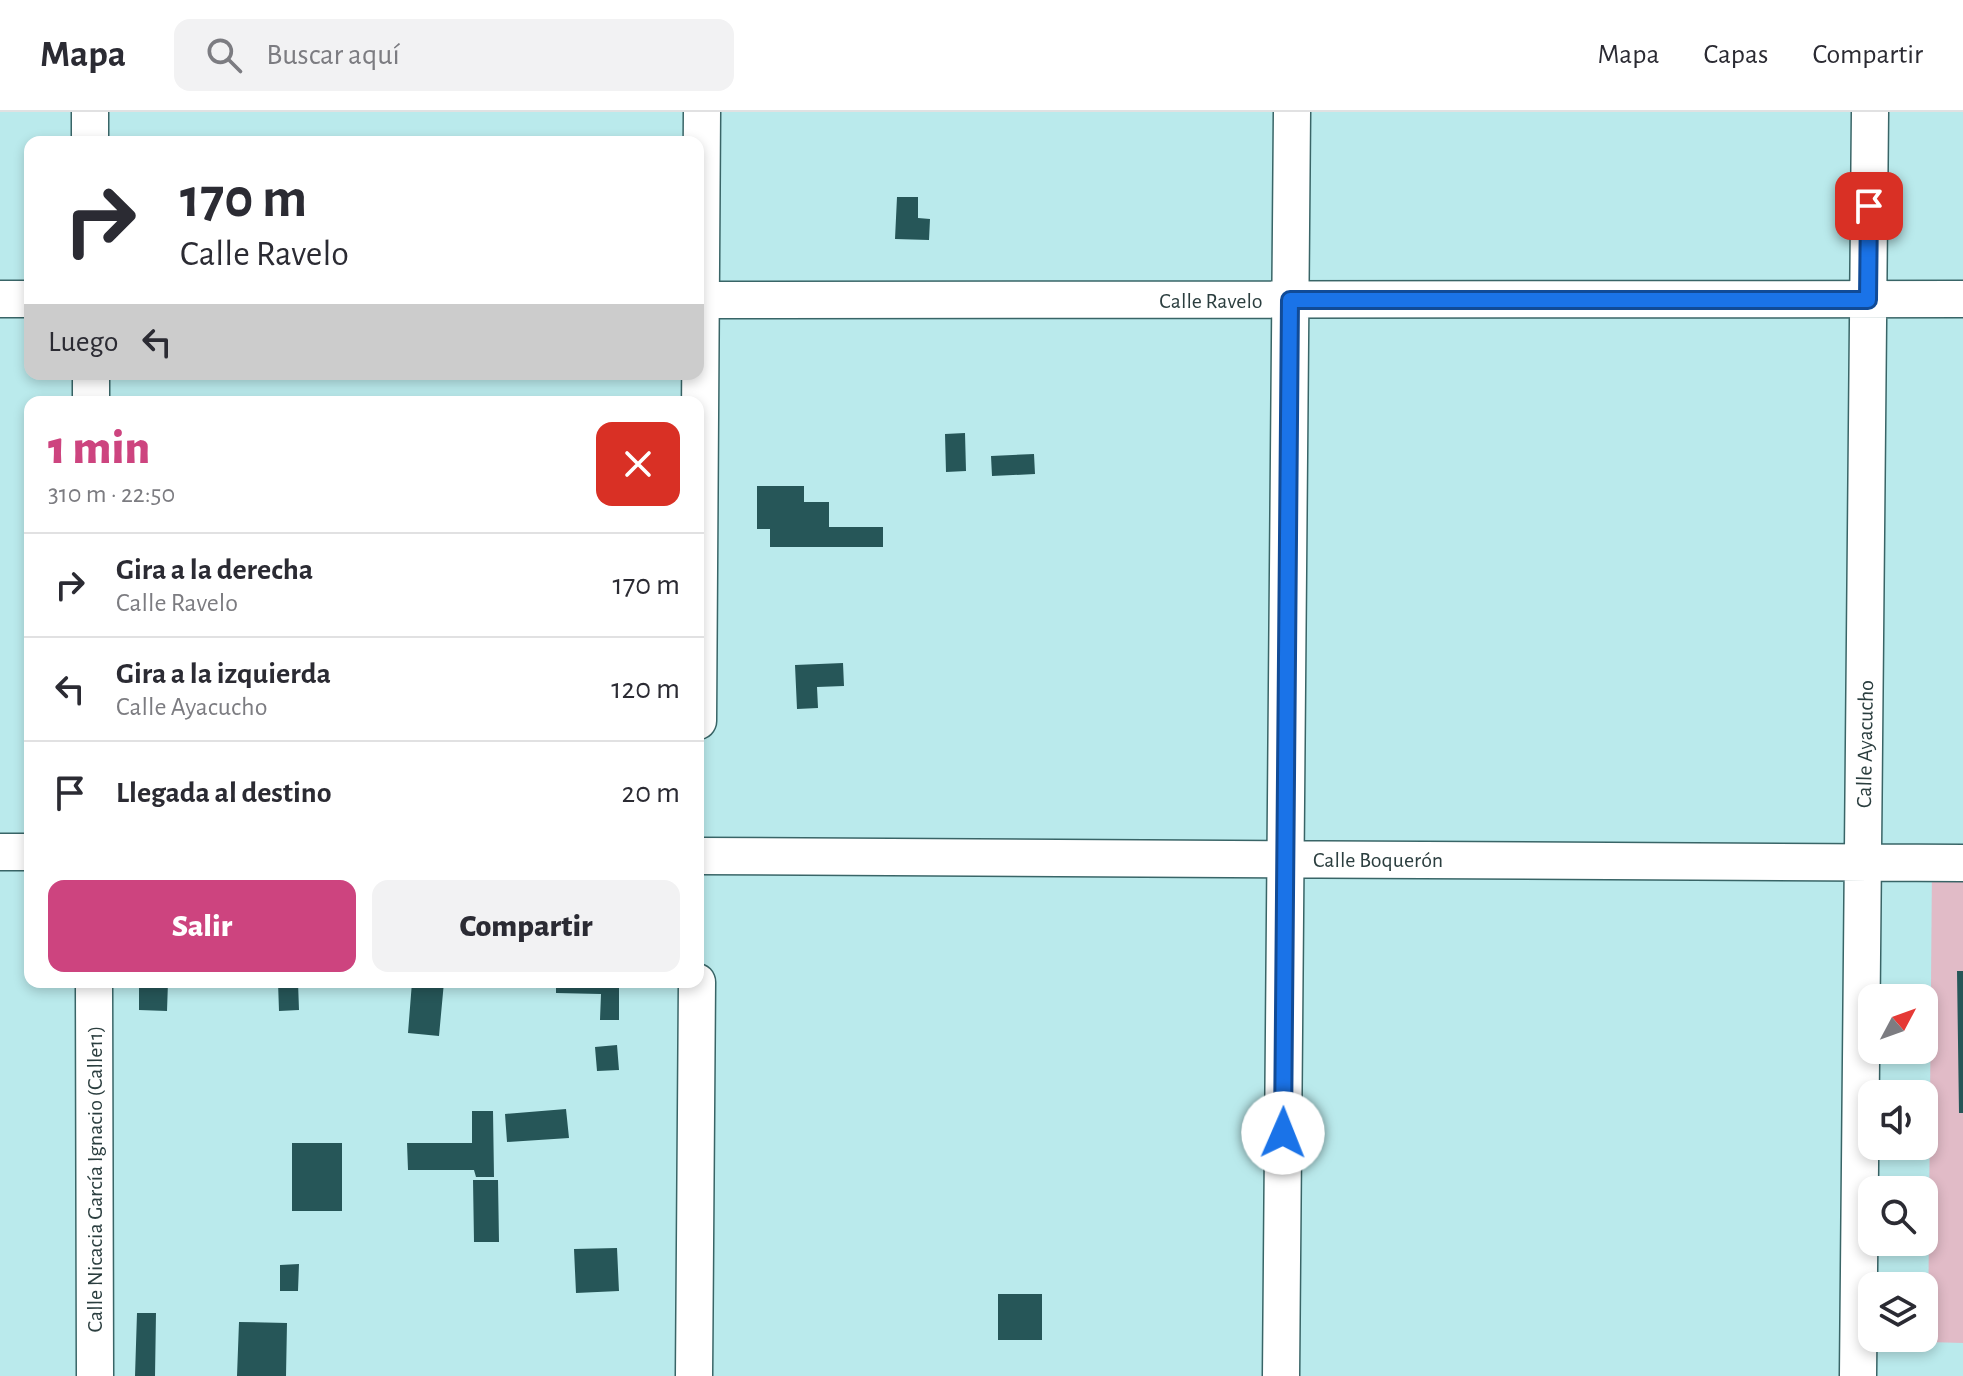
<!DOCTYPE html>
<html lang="es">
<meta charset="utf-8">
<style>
body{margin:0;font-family:"Alegreya Sans",sans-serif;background:#f2f2f3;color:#2b2b33;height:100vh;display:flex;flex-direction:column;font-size:30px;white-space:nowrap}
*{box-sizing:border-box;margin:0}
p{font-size:26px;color:#7c7c81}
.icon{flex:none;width:44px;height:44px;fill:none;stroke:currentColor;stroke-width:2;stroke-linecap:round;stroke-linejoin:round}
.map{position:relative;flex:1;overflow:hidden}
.details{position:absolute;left:24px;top:284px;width:680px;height:592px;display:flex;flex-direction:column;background:#fff;border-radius:16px;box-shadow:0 4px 12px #0003}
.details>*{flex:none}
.top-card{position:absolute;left:24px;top:24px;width:680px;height:244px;border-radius:16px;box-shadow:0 4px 12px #0003;background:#fff;color:#2b2b33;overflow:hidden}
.needle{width:52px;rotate:49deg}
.controls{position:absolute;left:1858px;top:872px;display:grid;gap:16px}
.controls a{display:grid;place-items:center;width:80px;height:80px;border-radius:16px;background:#fff;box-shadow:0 4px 12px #0003;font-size:40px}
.pin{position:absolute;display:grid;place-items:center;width:68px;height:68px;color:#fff;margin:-34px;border-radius:16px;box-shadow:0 4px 12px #0006}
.me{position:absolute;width:88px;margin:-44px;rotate:1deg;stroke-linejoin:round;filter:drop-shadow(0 0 6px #0008)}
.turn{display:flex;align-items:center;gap:28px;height:168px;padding:0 24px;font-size:36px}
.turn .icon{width:104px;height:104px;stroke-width:2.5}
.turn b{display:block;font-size:56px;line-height:68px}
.then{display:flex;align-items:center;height:76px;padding:0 24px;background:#0003;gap:16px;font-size:30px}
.round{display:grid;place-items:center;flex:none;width:84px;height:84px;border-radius:16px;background:#f2f2f3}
.headline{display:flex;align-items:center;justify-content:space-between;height:136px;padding:0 24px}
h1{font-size:48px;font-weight:800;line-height:60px;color:#cd447f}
.cta{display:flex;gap:16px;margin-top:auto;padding:16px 24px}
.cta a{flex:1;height:92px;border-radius:16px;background:#cd447f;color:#fff;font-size:32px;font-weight:800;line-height:92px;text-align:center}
.cta a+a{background:#f2f2f3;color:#2b2b33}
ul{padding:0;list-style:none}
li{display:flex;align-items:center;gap:24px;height:104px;padding:0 24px;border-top:2px solid #e1e1e2}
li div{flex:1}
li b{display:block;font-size:30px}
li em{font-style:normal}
header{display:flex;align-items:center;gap:48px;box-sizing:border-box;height:112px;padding:0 40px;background:#fff;border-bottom:2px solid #e1e1e2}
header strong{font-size:38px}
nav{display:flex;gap:44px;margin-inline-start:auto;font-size:28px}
.search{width:560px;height:72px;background:#f2f2f3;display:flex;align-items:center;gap:20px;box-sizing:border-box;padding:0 28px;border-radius:16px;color:#7c7c81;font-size:30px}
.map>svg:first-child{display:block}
</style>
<header>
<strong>Mapa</strong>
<div class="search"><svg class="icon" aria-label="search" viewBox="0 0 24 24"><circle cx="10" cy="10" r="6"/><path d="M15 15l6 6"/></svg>Buscar aquí</div>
<nav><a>Mapa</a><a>Capas</a><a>Compartir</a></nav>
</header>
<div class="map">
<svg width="1963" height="1264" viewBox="0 0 1963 1264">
<rect width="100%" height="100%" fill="#baeaec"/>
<path fill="#e1bbc7" d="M1932,752H1963V1231L1928,1230Z"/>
<path fill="#265658" d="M897,85H918V106L930,107L929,128L895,127Z
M965,321L966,359L946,360L945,322Z
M1034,342L1035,362L992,364L991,344Z
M757,374H804V390H829V415H883V435H770V417H757Z
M843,551L844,574L817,575L818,596L797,597L795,553Z
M1957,859H1963V1001H1959Z
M139,870H168L167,899L139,898Z
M278,870H298L299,898L279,899Z
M412,870H444L439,924L408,921Z
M556,870H619V908H600L601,882L556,881Z
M617,933L619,958L597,959L595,935Z
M566,997L569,1026L507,1030L505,1002Z
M472,999H493L494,1065H476L474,1058H408L407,1031H472Z
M292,1031H342V1099H292Z
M473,1068H498L499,1130H474Z
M617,1136L619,1179L576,1181L574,1137Z
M299,1152L298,1179H280V1153Z
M998,1182H1042V1228H998Z
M137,1201H156L155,1264H135Z
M239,1210L287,1211L286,1264H237Z"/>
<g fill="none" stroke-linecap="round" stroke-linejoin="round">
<defs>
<path id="minor" d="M90,0V30
M0,187H30
M698,188L1963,187
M91,262V290
M698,609L702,0
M0,740H30
M698,744L1963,751
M94,870L95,1264
M694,1264L697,870
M1281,1264L1292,0
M1858,1264L1870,0"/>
</defs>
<use href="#minor" stroke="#396567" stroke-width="39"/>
<use href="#minor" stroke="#fff" stroke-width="36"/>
</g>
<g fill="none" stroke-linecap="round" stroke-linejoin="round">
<defs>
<path id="route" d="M1283,1021L1290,188H1868L1869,94"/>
</defs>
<use href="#route" stroke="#114b97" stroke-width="20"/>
<use href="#route" stroke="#1a73e8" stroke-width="14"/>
</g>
<g text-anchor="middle" stroke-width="8" stroke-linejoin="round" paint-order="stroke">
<g font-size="22" fill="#2b3e3f" stroke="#fff">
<text x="1211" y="196">Calle Ravelo</text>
<text transform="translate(1864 632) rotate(-89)" y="8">Calle Ayacucho</text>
<text x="1378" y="755">Calle Boquerón</text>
<text transform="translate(94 1067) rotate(-90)" y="8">Calle Nicacia García Ignacio (Calle11)</text>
</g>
</g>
</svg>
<div class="controls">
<a><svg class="needle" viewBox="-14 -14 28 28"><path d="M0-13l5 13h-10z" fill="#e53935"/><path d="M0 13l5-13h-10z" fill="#7c7c81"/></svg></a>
<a><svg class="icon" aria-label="sound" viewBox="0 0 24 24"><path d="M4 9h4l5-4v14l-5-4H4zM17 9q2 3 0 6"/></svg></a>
<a><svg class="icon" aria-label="search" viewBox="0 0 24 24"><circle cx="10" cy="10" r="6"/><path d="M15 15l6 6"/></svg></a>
<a><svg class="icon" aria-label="layers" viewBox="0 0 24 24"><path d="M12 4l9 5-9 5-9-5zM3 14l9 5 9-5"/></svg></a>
</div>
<div class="pin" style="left:1869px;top:94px;background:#d93025"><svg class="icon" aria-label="arrive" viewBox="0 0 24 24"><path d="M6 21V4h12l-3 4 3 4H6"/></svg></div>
<svg class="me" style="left:1283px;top:1021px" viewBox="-20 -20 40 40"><circle r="19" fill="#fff"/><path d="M0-13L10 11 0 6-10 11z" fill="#1a73e8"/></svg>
<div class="top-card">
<div class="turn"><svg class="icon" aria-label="right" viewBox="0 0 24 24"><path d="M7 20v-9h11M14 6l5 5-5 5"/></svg><div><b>170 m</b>Calle Ravelo</div></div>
<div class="then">Luego<svg class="icon" aria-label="left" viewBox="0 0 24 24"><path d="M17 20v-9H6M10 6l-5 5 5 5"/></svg></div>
</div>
<section class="details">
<div class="headline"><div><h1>1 min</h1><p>310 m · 22:50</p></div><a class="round" style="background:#d93025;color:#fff"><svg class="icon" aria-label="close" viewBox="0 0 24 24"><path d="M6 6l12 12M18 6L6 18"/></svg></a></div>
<ul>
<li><svg class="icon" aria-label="right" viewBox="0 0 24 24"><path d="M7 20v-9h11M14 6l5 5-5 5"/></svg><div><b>Gira a la derecha</b><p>Calle Ravelo</p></div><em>170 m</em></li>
<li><svg class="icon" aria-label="left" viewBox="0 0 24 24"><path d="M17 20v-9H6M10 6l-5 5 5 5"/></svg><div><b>Gira a la izquierda</b><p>Calle Ayacucho</p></div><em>120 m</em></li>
<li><svg class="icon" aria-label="arrive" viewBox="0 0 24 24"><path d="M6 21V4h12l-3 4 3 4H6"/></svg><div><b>Llegada al destino</b></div><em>20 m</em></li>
</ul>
<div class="cta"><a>Salir</a><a>Compartir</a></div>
</section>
</div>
